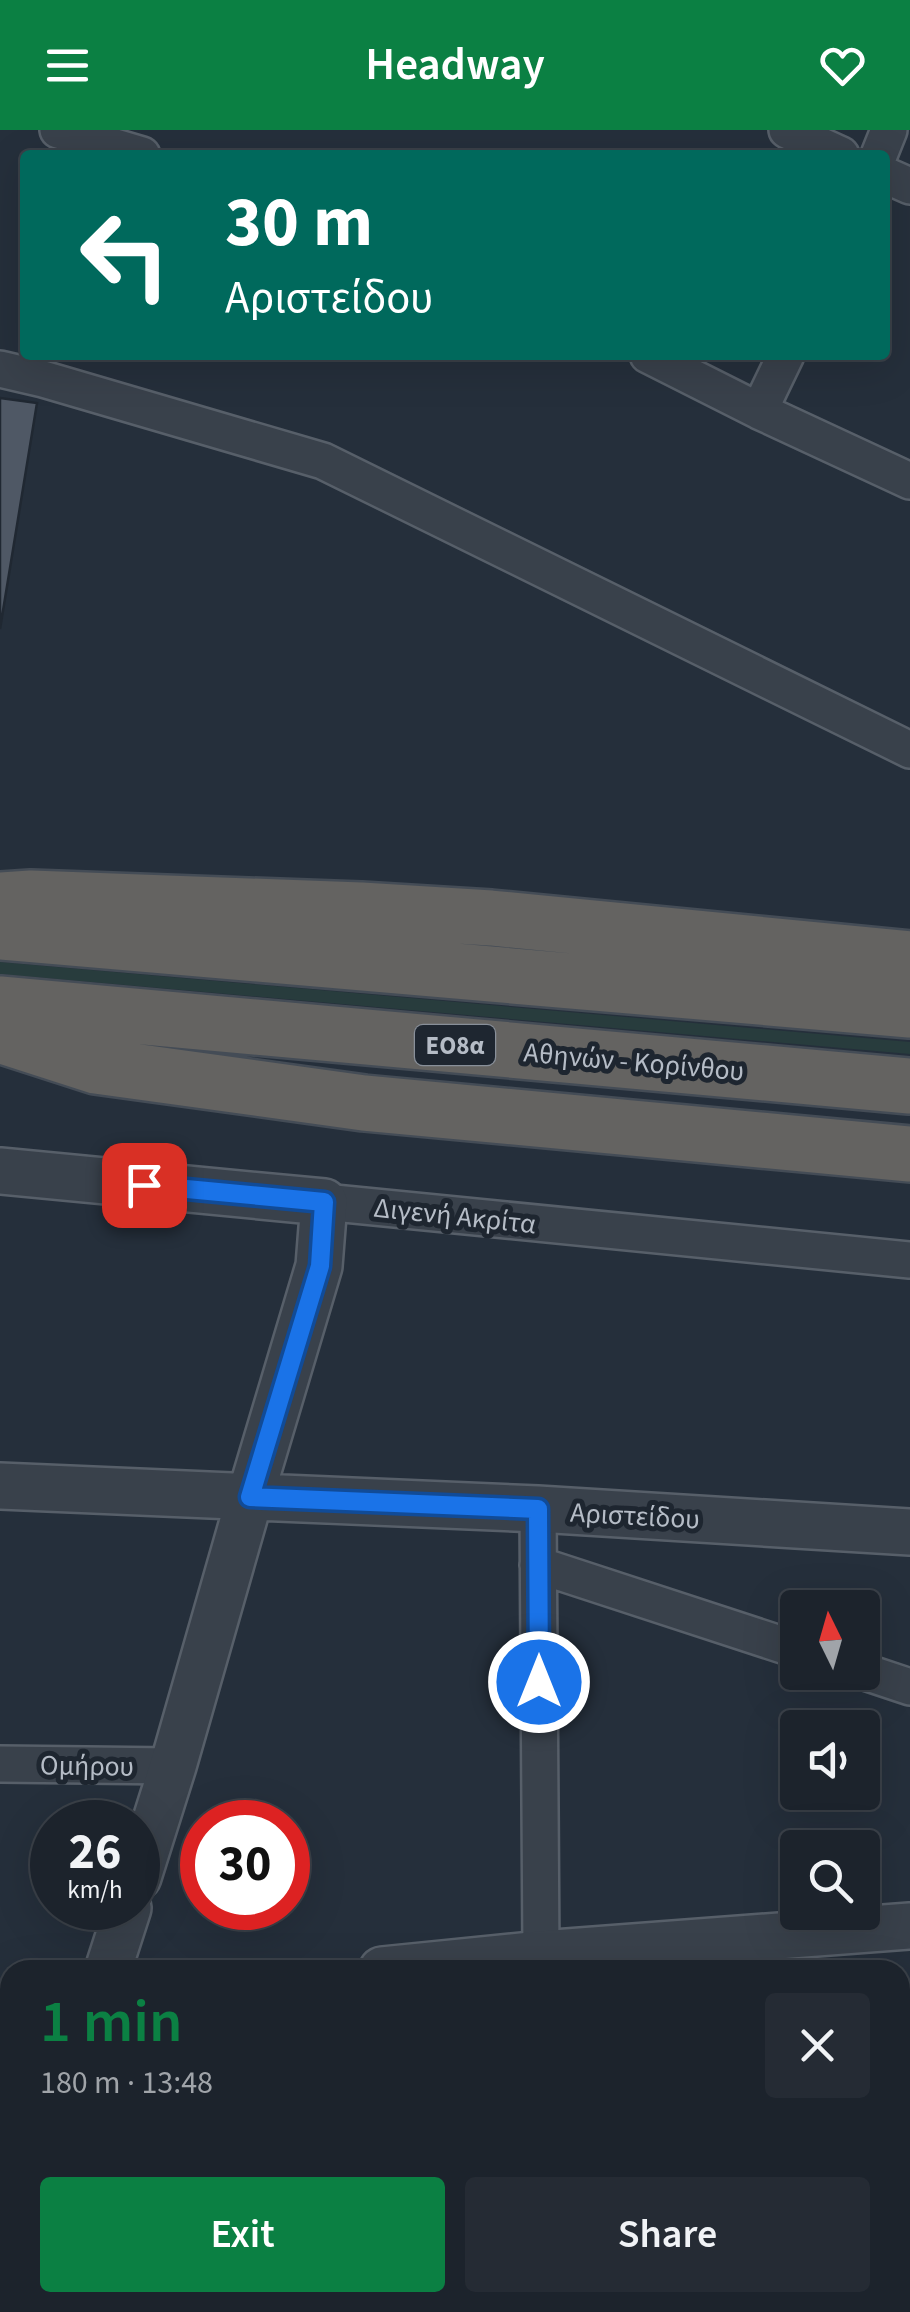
<!DOCTYPE html>
<meta charset="utf-8">
<style>
body{margin:0;font-family:"Source Sans 3",sans-serif;background:#252b34;color:#f1f3f6;height:100vh;display:flex;flex-direction:column;font-size:38px;white-space:nowrap}
*{box-sizing:border-box;margin:0}
p{font-size:32px;color:#a0a4a9}
.icon{flex:none;width:55px;height:55px;fill:none;stroke:currentColor;stroke-width:2;stroke-linecap:round;stroke-linejoin:round}
.map{position:relative;flex:1;overflow:hidden}
.panel{position:absolute;left:0px;top:1830px;width:910px;height:352px;display:flex;flex-direction:column;background:#1c232c;border-radius:30px 30px 0 0;box-shadow:0 10px 40px #0002,0 0 0 2px #3a4048}
.panel>*{flex:none}
.banner{position:absolute;left:20px;top:20px;width:870px;height:210px;border-radius:10px;box-shadow:0 10px 40px #0002,0 0 0 2px #3a4048;background:#00695c;color:#fff;overflow:hidden}
.needle{width:65px;rotate:355deg}
.fabs{position:absolute;left:780px;top:1460px;display:grid;gap:20px}
.fabs a{display:grid;place-items:center;width:100px;height:100px;border-radius:10px;background:#1c232c;box-shadow:0 10px 40px #0002,0 0 0 2px #3a4048;font-size:50px}
.speed{position:absolute;left:30px;top:1670px;display:flex;gap:20px;font-size:50px;font-weight:700;text-align:center}
.speed>*{display:grid;place-content:center;width:130px;height:130px;border-radius:50%;background:#1c232c;box-shadow:0 10px 40px #0002,0 0 0 2px #3a4048;line-height:1}
.speed small{font-size:25px;font-weight:400}
.speed .limit{border:15px solid #d22;background:#fff;color:#111}
.pin{position:absolute;display:grid;place-items:center;width:85px;height:85px;color:#fff;margin:-42px;border-radius:20px;box-shadow:0 5px 15px #0006}
.me{position:absolute;width:110px;margin:-55px;rotate:0deg;stroke-linejoin:round;filter:drop-shadow(0 0 8px #0008)}
.turn{display:flex;align-items:center;gap:35px;height:210px;padding:0 40px;font-size:45px}
.turn .icon{width:130px;height:130px;stroke-width:2.5}
.turn b{display:block;font-size:70px;line-height:85px}
.round{display:grid;place-items:center;flex:none;width:105px;height:105px;border-radius:10px;background:#252b34}
.overview{display:flex;align-items:center;justify-content:space-between;height:170px;padding:0 40px}
h1{font-size:60px;font-weight:600;line-height:75px;color:#0b8043}
.button{display:flex;gap:20px;margin-top:auto;padding:20px 40px}
.button a{flex:1;height:115px;border-radius:10px;background:#0b8043;color:#fff;font-size:40px;font-weight:600;line-height:115px;text-align:center}
.button a+a{background:#252b34;color:#f1f3f6}
header{display:flex;justify-content:space-between;align-items:center;height:130px;padding:0 40px;background:#0b8043;color:#fff;font-size:45px;font-weight:600}
.map>svg:first-child{display:block}
</style>
<header><svg class="icon" aria-label="menu" viewBox="0 0 24 24"><path d="M4 6h16M4 12h16M4 18h16"/></svg>Headway<svg class="icon" aria-label="heart" viewBox="0 0 24 24"><path d="M12 20l-8-8c-3-5 5-10 8-4 3-6 11-1 8 4z"/></svg></header>
<div class="map">
<svg width="910" height="2182" viewBox="0 0 910 2182">
<rect width="100%" height="100%" fill="#252f3b"/>
<path fill="#283c3d" d="M0,832L910,912V924L0,844Z"/>
<path fill="#4f5865" stroke="#202832" stroke-width="2.5" d="M0,268L37,273L0,499Z"/>
<g fill="none" stroke-linecap="round" stroke-linejoin="round">
<defs>
<path id="minor" d="M58,0L142,25
M787,0L841,25
M879,25L889,0
M885,45L910,56
M648,225L759,281L910,351
M0,239L43,249L323,331L910,620
M759,281L786,225
M324,1072L910,1130
M538,1379L541,1824
M538,1435L798,1520
M862,1541L910,1557
M0,1634L173,1636
M900,2145H910
M762,2172V2182
M240,2182L396,2172"/>
<path id="tertiary" d="M0,1041L324,1072L319,1136L250,1367L173,1636L138,1747
M0,1356L538,1379L910,1402
M108,1840L128,1778
M382,1840L541,1824L910,1796
M0,1877L10,1876
M3,2182L10,2160"/>
<path id="trunk" d="M0,770L31,768L361,780L491,788L910,829
M0,802L910,880
M0,874L910,956
M0,905L96,936L364,973L910,1024"/>
</defs>
<use href="#minor" stroke="#575f69" stroke-width="40"/>
<use href="#tertiary" stroke="#575f69" stroke-width="50"/>
<use href="#trunk" stroke="#444c56" stroke-width="60"/>
<use href="#minor" stroke="#39414b" stroke-width="35"/>
<use href="#tertiary" stroke="#39414b" stroke-width="45"/>
<use href="#trunk" stroke="#646361" stroke-width="55"/>
</g>
<g fill="none" stroke-linecap="round" stroke-linejoin="round">
<defs>
<path id="route" d="M144,1055L324,1072L320,1136L250,1367L538,1379L539,1552"/>
</defs>
<use href="#route" stroke="#114b97" stroke-width="25"/>
<use href="#route" stroke="#1a73e8" stroke-width="18"/>
</g>
<g text-anchor="middle" stroke-width="10" stroke-linejoin="round" paint-order="stroke">
<rect fill="#1e2630" stroke="#888f99" stroke-width="2.5" x="415" y="895" width="80" height="40" rx="8"/>
<g font-size="25" font-weight="bold" fill="#b5bcc6">
<text x="455" y="924">ΕΟ8α</text>
</g>
<g font-size="28" fill="#b5bcc6" stroke="#1e2630">
<text transform="translate(634 931) rotate(5)" y="10">Αθηνών - Κορίνθου</text>
<text transform="translate(455 1085) rotate(6)" y="10">Διγενή Ακρίτα</text>
<text transform="translate(635 1385) rotate(3)" y="10">Αριστείδου</text>
<text transform="translate(87 1635) rotate(1)" y="10">Ομήρου</text>
</g>
</g>
</svg>
<div class="fabs">
<a><svg class="needle" viewBox="-14 -14 28 28"><path d="M0-13l5 13h-10z" fill="#e53935"/><path d="M0 13l5-13h-10z" fill="#a0a4a9"/></svg></a>
<a><svg class="icon" aria-label="sound" viewBox="0 0 24 24"><path d="M4 9h4l5-4v14l-5-4H4zM17 9q2 3 0 6"/></svg></a>
<a><svg class="icon" aria-label="search" viewBox="0 0 24 24"><circle cx="10" cy="10" r="6"/><path d="M15 15l6 6"/></svg></a>
</div>
<div class="speed"><div>26<small>km/h</small></div><div class="limit">30</div></div>
<div class="pin" style="left:144px;top:1055px;background:#d93025"><svg class="icon" aria-label="arrive" viewBox="0 0 24 24"><path d="M6 21V4h12l-3 4 3 4H6"/></svg></div>
<svg class="me" style="left:539px;top:1552px" viewBox="-20 -20 40 40"><circle r="17" fill="#1a73e8" stroke="#fff" stroke-width="3"/><path d="M0-11L8 9 0 5-8 9z" fill="#fff"/></svg>
<div class="banner">
<div class="turn"><svg class="icon" aria-label="left" viewBox="0 0 24 24"><path d="M17 20v-9H6M10 6l-5 5 5 5"/></svg><div><b>30 m</b>Αριστείδου</div></div>
</div>
<section class="panel">
<div class="overview"><div><h1>1 min</h1><p>180 m · 13:48</p></div><a class="round"><svg class="icon" aria-label="close" viewBox="0 0 24 24"><path d="M6 6l12 12M18 6L6 18"/></svg></a></div>
<div class="button"><a>Exit</a><a>Share</a></div>
</section>
</div>
